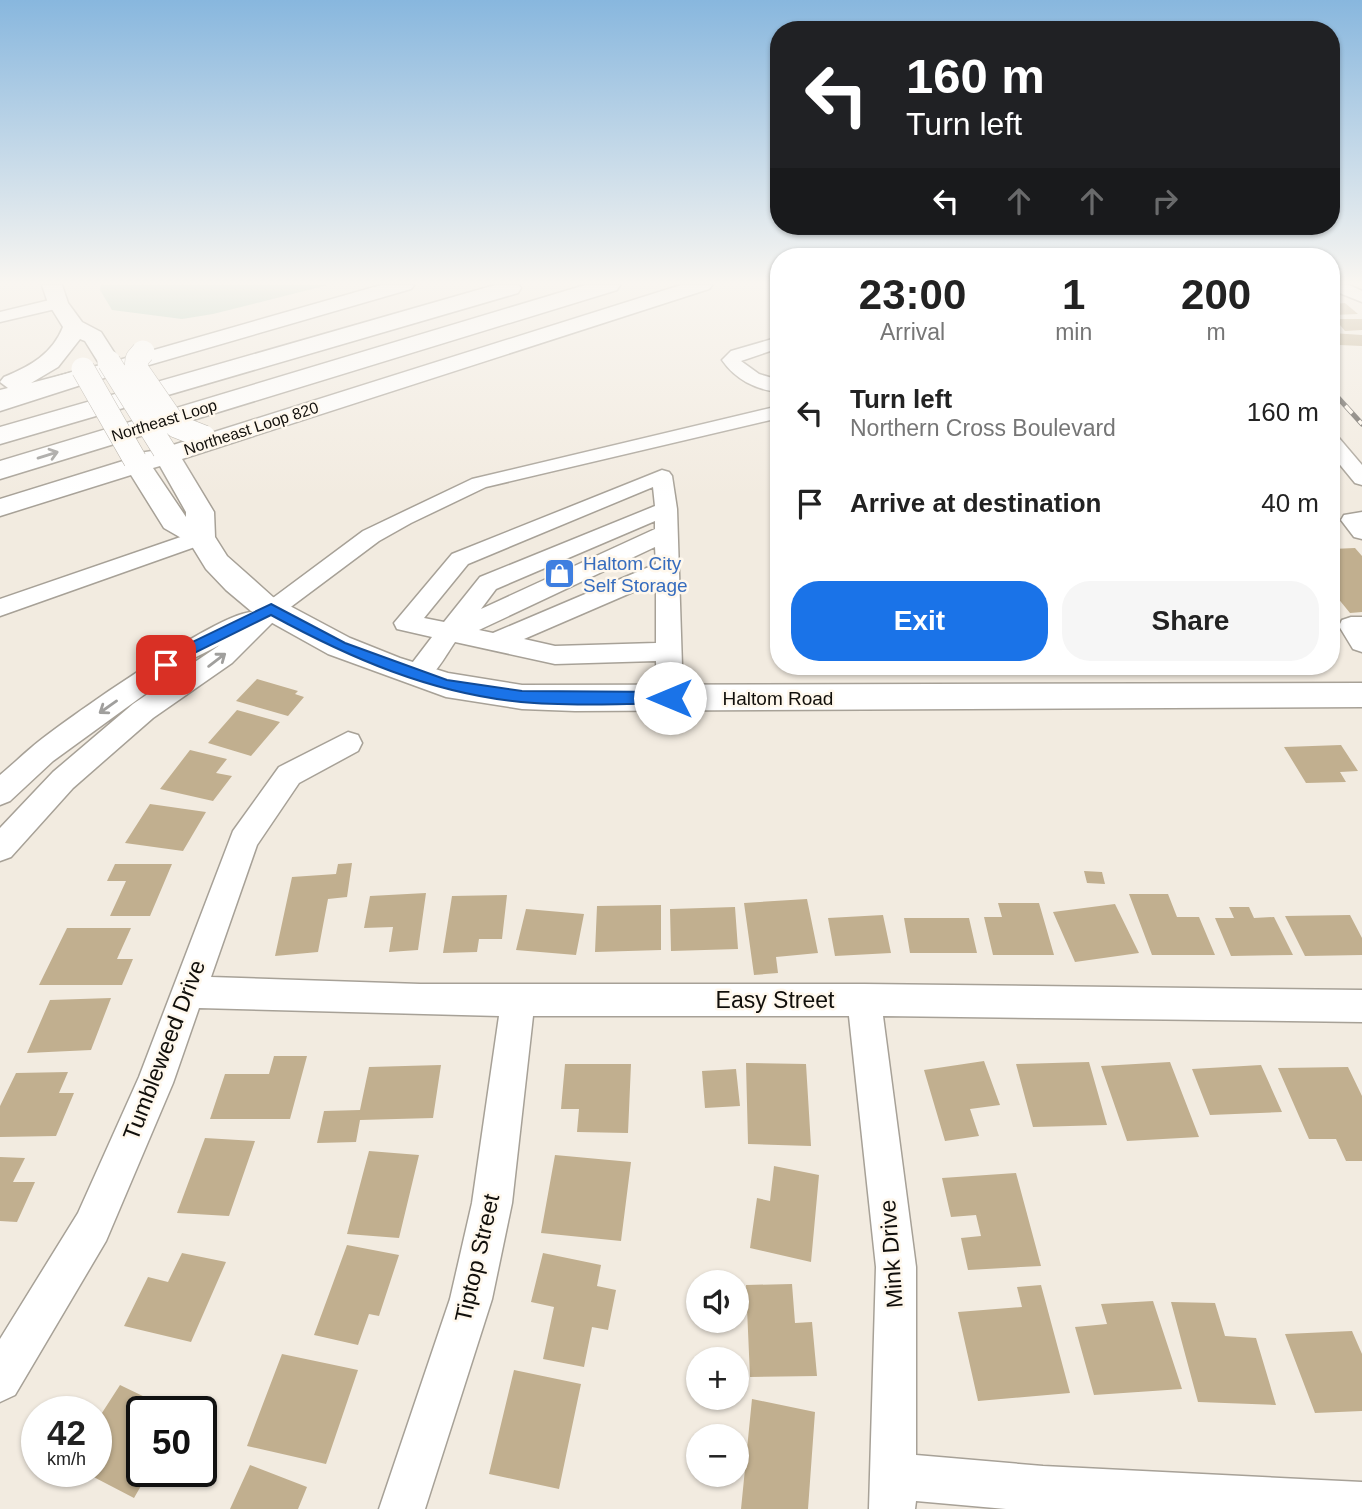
<!DOCTYPE html>
<meta charset="utf-8">
<style>
body{margin:0;font-family:Helvetica,sans-serif;background:#f6f6f6;color:#222;height:100vh;display:flex;flex-direction:column;font-size:26px;white-space:nowrap}
*{box-sizing:border-box;margin:0}
p{font-size:23px;color:#767676}
.icon{flex:none;width:38px;height:38px;fill:none;stroke:currentColor;stroke-width:2;stroke-linecap:round;stroke-linejoin:round}
.map{position:relative;flex:1;overflow:hidden}
.side{position:absolute;left:770px;top:248px;width:570px;height:427px;display:flex;flex-direction:column;background:#fff;border-radius:28px;box-shadow:0 2px 5px #0004}
.side>*{flex:none}
.banner{position:absolute;left:770px;top:21px;width:570px;height:214px;border-radius:28px;box-shadow:0 2px 5px #0004;background:#202124;color:#fff;overflow:hidden}
.tools{position:absolute;left:686px;top:1270px;display:grid;gap:14px}
.tools a{display:grid;place-items:center;width:63px;height:63px;border-radius:50%;background:#fff;box-shadow:0 2px 5px #0004;font-size:35px}
.speed{position:absolute;left:21px;top:1396px;display:flex;gap:14px;font-size:35px;font-weight:700;text-align:center}
.speed>*{display:grid;place-content:center;width:91px;height:91px;border-radius:50%;background:#fff;box-shadow:0 2px 5px #0004;line-height:1}
.speed small{font-size:18px;font-weight:400}
.speed .limit{border:4px solid #111;border-radius:10px;background:#fff;color:#111}
.pin{position:absolute;display:grid;place-items:center;width:60px;height:60px;color:#fff;margin:-30px;border-radius:14px;box-shadow:0 4px 10px #0006}
.me{position:absolute;width:77px;margin:-38px;rotate:270deg;stroke-linejoin:round;filter:drop-shadow(0 0 5px #0008)}
.turn{display:flex;align-items:center;gap:24px;height:147px;padding:0 21px;font-size:32px}
.turn .icon{width:91px;height:91px;stroke-width:2.5}
.turn b{display:block;font-size:49px;line-height:60px}
.lanes{display:flex;align-items:center;height:66px;padding:0 21px;background:#0003;justify-content:center;gap:35px;direction:ltr}
.lanes .off{opacity:.35}
.eta{display:flex;justify-content:space-evenly;align-items:center;height:119px;text-align:center}
.eta b{font-size:42px;font-weight:700;line-height:49px}
.action{display:flex;gap:14px;margin-top:auto;padding:14px 21px}
.action a{flex:1;height:80px;border-radius:28px;background:#1a73e8;color:#fff;font-size:28px;font-weight:700;line-height:80px;text-align:center}
.action a+a{background:#f6f6f6;color:#222}
ul{padding:0;list-style:none}
li{display:flex;align-items:center;gap:21px;height:91px;padding:0 21px}
li div{flex:1}
li b{display:block;font-size:26px}
li em{font-style:normal}
.map>svg:first-child{display:block}
</style>
<div class="map">
<svg width="1362" height="1509" viewBox="0 0 1362 1509">
<rect width="100%" height="100%" fill="#f2ebe0"/>
<path fill="#b0ccb9" d="M101,285H328L213,314L182,319L112,310L100,290Z"/>
<path fill="#c1af8f" d="M1345,303L1358,314L1332,315V304Z
M1335,319H1362V330L1345,331Z
M1332,333L1362,335V346L1339,345Z
M1355,548L1362,556V612L1350,613L1332,591V549Z
M257,679L298,691L295,694L304,697L288,716L236,701Z
M237,710L280,722L251,756L208,743Z
M1341,745L1358,771L1340,772L1346,782L1306,783L1284,747Z
M190,750L227,759L216,773L232,776L213,801L160,789Z
M150,804L206,812L183,851L125,843Z
M352,863L347,897L328,899L318,952L275,956L292,877L336,874L338,864Z
M115,864H172L150,916H110L126,881H107Z
M1084,871L1102,872L1105,884L1087,883Z
M426,893L418,950L389,952L393,927L364,928L370,896Z
M1129,894H1168L1177,917H1199L1215,955H1152Z
M507,895L502,939H479L477,952L443,953L452,896Z
M807,899L818,953L776,957L778,973L754,975L744,903Z
M998,903H1039L1054,955H993L984,917H1002Z
M1115,904L1139,953L1075,962L1053,912Z
M661,905V950L595,952L597,906Z
M735,907L738,949L671,951L670,909Z
M1229,907H1249L1254,918L1274,917L1293,955L1231,956L1215,918H1234Z
M526,909L584,914L576,955L516,950Z
M883,915L891,953L835,956L828,918Z
M1350,915L1362,938V955L1305,956L1285,916Z
M904,918H969L977,953H910Z
M67,928H131L117,959H133L122,985H39Z
M111,998L91,1050L27,1053L50,1000Z
M274,1056H307L290,1119H210L225,1074H269Z
M984,1061L1000,1105L970,1109L979,1136L945,1141L924,1070Z
M1089,1062L1107,1125L1033,1127L1016,1064Z
M1170,1062L1199,1137L1127,1141L1101,1066Z
M746,1063L806,1064L811,1146L748,1144Z
M565,1064H631L628,1133L577,1132L579,1109H561Z
M441,1065L433,1118L360,1120L356,1142L317,1143L324,1111L360,1110L369,1067Z
M1261,1065L1282,1112L1210,1115L1192,1069Z
M1348,1067L1362,1096V1161H1346L1336,1139H1309L1278,1068Z
M736,1069L740,1106L705,1108L702,1071Z
M68,1072L59,1093H74L56,1136L0,1137V1106L16,1073Z
M205,1138L255,1141L229,1216L177,1213Z
M369,1151L419,1155L399,1238L347,1234Z
M555,1155L631,1162L621,1241L541,1233Z
M0,1157L25,1158L13,1182H35L17,1222L0,1221Z
M774,1166L819,1175L811,1262L750,1248L757,1198L770,1201Z
M1016,1173L1041,1266L968,1270L961,1238L981,1236L976,1215L951,1217L942,1178Z
M347,1245L399,1255L379,1316L369,1314L358,1345L314,1335Z
M182,1253L226,1262L191,1342L124,1326L148,1277L168,1282Z
M543,1253L601,1265L597,1286L616,1290L608,1330L592,1327L584,1367L543,1359L554,1307L531,1302Z
M792,1284L795,1323L812,1322L817,1376L750,1377L746,1285Z
M1041,1285L1070,1393L978,1401L958,1312L1022,1307L1017,1287Z
M1153,1301L1182,1389L1094,1395L1075,1327L1107,1324L1101,1304Z
M1171,1302L1215,1303L1225,1336L1256,1338L1276,1405L1198,1402Z
M1352,1331L1362,1354V1411L1315,1413L1285,1334Z
M282,1354L358,1370L326,1464L247,1446Z
M514,1370L581,1384L559,1489L489,1474Z
M120,1385L176,1412H142V1472H149L134,1498L84,1472H96V1414L100,1416Z
M752,1399L815,1412L808,1509H741Z
M250,1465L307,1487L298,1509H230Z"/>
<g fill="none" stroke-linecap="round" stroke-linejoin="round">
<defs>
<path id="minor" d="M1332,285H1349L1362,291V302L1332,290Z
M58,298L64,299L66,303L64,307L0,322V312Z
M779,337V348L741,361L759,374L779,380V392C756,390 735,379 722,360L731,351Z
M779,406V418L486,487L411,523L379,541L280,615L232,663L153,718L73,788L11,857L0,861V828L53,772L133,704L220,645L196,657L53,761L10,801L0,805V775C11,766 21,756 32,747C61,722 224,608 254,612L363,531L472,479Z
M1332,436L1339,438L1362,465V485L1355,483L1332,455Z
M662,470L669,472L672,476L677,509L683,698L679,705L670,708L661,705L657,698L656,661L555,664L455,642C443,659 430,689 407,682L403,675L432,637L397,629L394,623L452,554ZM653,487L655,506L480,577L444,622L424,618L468,564ZM655,521V529L481,609L496,589ZM655,547L656,564L493,633L479,630ZM656,582V643L555,646L524,639Z
M1362,512V539L1354,537L1341,520L1344,515Z
M201,530L209,532L212,537L209,542L0,616V599Z
M1351,617H1362V652L1353,649L1339,626L1342,620Z
M348,732L358,735L362,743L358,751L299,783L257,845L211,977L420,984H864L1362,990V1022L883,1016L916,1267V1455L1043,1466L1362,1482V1509H1006L916,1501L915,1509H869L876,1267L849,1016H533L512,1203L492,1299L425,1509H379L450,1299L472,1203L499,1016L199,1008L173,1083L106,1241L15,1395L0,1402V1339L78,1213L139,1077L233,831L279,767Z"/>
<path id="major" d="M42,285H62L68,303L82,322L101,332L119,360L381,285H414L411,289L80,385L0,404V390L8,388L0,382L4,377C31,366 52,354 63,327L48,303ZM80,339L85,341L100,365L31,383L58,367Z
M681,285H712L709,289L182,459L214,512L215,537L227,556L273,597L350,638L400,658L448,673L522,685L1362,683V707L575,711L522,709L446,697L328,654L251,611L226,590L206,569L190,543L164,528L131,475L0,516V499L123,461L126,455L152,451L155,445L164,442L173,445ZM160,466L186,512V517L153,468Z"/>
<path id="highway" d="M495,285H519L521,288L518,293L0,444V427Z
M585,285H620L617,290L0,479V461Z
M72,372L81,375L85,380L81,385L0,411V394Z"/>
</defs>
<use href="#minor" stroke="#a7a197" stroke-width="3"/>
<use href="#major" stroke="#a7a197" stroke-width="3"/>
<use href="#highway" stroke="#a7a197" stroke-width="3"/>
<use href="#minor" fill="#fff" fill-rule="evenodd"/>
<use href="#major" fill="#fff" fill-rule="evenodd"/>
<use href="#highway" fill="#fff" fill-rule="evenodd"/>
<defs>
<path id="rail" d="M1332,391L1362,424"/>
</defs>
<use href="#rail" stroke="#5d5953" stroke-width="5"/>
<use href="#rail" stroke="#fff8ed" stroke-width="3.5" stroke-dasharray="10" stroke-linecap="butt"/>
<defs>
<path id="major-bridge" d="M143,352L137,359L136,368L176,426L204,437
M109,362L164,450
M83,369L135,460"/>
</defs>
<use href="#major-bridge" stroke="#a7a197" stroke-width="24" stroke-linecap="butt"/>
<use href="#major-bridge" stroke="#fff" stroke-width="23"/>
</g>
<defs><path id="oneway-shaft" d="M-6 0H5M1.5-3L5.5 0L1.5 3" fill="none" stroke-width="1.6" stroke-linecap="round" stroke-linejoin="round" transform="scale(1.75)"/></defs>
<g stroke="#a09f9d">
<use href="#oneway-shaft" transform="translate(48 455) rotate(-17)"/>
<use href="#oneway-shaft" transform="translate(217 660) rotate(-37)"/>
<use href="#oneway-shaft" transform="translate(108 707) rotate(145)"/>
</g>
<linearGradient id="sky" x2="0" y2="1"><stop stop-color="#88b7de"/><stop offset="0.57" stop-color="#f9f6f1"/><stop offset="1" stop-color="#f9f6f1" stop-opacity="0"/></linearGradient>
<rect width="1362" height="496" fill="url(#sky)"/>
<path fill="#1a73e8" stroke="#114b97" stroke-width="2" d="M271,604L345,643L447,680L522,691L670,692L678,698L670,704C621,703 570,707 521,702C430,693 350,658 271,615L192,654L172,669H161L159,665L182,647Z"/>
<defs>
<symbol id="shop-square" viewBox="-11 -11 22 22"><rect x="-9" y="-9" width="18" height="18" rx="4" fill="#3f7fe0" stroke="#fff8ed"/><path d="M-5-2.5h2.3a2.7 3.5 0 0 1 5.4 0H5L5.5 6h-11ZM-1.5-2.5h3a1.5 2.3 0 0 0-3 0Z" fill="#fff"/></symbol>
</defs>
<g fill-rule="evenodd">
<use href="#shop-square" x="542" y="556" width="35" height="35"/>
</g>
<g text-anchor="middle" stroke-width="5" stroke-linejoin="round" paint-order="stroke">
<g font-size="16" fill="#110f0b" stroke="#fff8ed">
<text transform="translate(164 420) rotate(-17)" y="6">Northeast Loop</text>
<text transform="translate(251 428) rotate(-18)" y="6">Northeast Loop 820</text>
</g>
<g font-size="19" fill="#366cbe" stroke="#fff8ed" text-anchor="start">
<text x="583" y="570">Haltom City<tspan x="583" dy="22">Self Storage</tspan></text>
</g>
<g font-size="19" fill="#110f0b" stroke="#fff8ed">
<text x="778" y="705">Haltom Road</text>
</g>
<g font-size="23" fill="#110f0b" stroke="#fff8ed">
<text x="775" y="1008">Easy Street</text>
<text transform="translate(164 1050) rotate(-69)" y="8">Tumbleweed Drive</text>
<text transform="translate(891 1254) rotate(-94)" y="8">Mink Drive</text>
<text transform="translate(477 1258) rotate(-77)" y="8">Tiptop Street</text>
</g>
</g>
</svg>
<div class="tools">
<a><svg class="icon" aria-label="sound" viewBox="0 0 24 24"><path d="M4 9h4l5-4v14l-5-4H4zM17 9q2 3 0 6"/></svg></a>
<a>+</a>
<a>−</a>
</div>
<div class="speed"><div>42<small>km/h</small></div><div class="limit">50</div></div>
<div class="pin" style="left:166px;top:665px;background:#d93025"><svg class="icon" aria-label="arrive" viewBox="0 0 24 24"><path d="M6 21V4h12l-3 4 3 4H6"/></svg></div>
<svg class="me" style="left:670px;top:698px" viewBox="-20 -20 40 40"><circle r="19" fill="#fff"/><path d="M0-13L10 11 0 6-10 11z" fill="#1a73e8"/></svg>
<div class="banner">
<div class="turn"><svg class="icon" aria-label="left" viewBox="0 0 24 24"><path d="M17 20v-9H6M10 6l-5 5 5 5"/></svg><div><b>160 m</b>Turn left</div></div>
<div class="lanes"><svg class="icon" aria-label="left" viewBox="0 0 24 24"><path d="M17 20v-9H6M10 6l-5 5 5 5"/></svg><svg class="icon off" aria-label="ahead" viewBox="0 0 24 24"><path d="M12 20V5M6 11l6-6 6 6"/></svg><svg class="icon off" aria-label="ahead" viewBox="0 0 24 24"><path d="M12 20V5M6 11l6-6 6 6"/></svg><svg class="icon off" aria-label="right" viewBox="0 0 24 24"><path d="M7 20v-9h11M14 6l5 5-5 5"/></svg></div>
</div>
<section class="side">
<div class="eta">
<div><b>23:00</b><p>Arrival</p></div>
<div><b>1</b><p>min</p></div>
<div><b>200</b><p>m</p></div>
</div>
<ul>
<li><svg class="icon" aria-label="left" viewBox="0 0 24 24"><path d="M17 20v-9H6M10 6l-5 5 5 5"/></svg><div><b>Turn left</b><p>Northern Cross Boulevard</p></div><em>160 m</em></li>
<li><svg class="icon" aria-label="arrive" viewBox="0 0 24 24"><path d="M6 21V4h12l-3 4 3 4H6"/></svg><div><b>Arrive at destination</b></div><em>40 m</em></li>
</ul>
<div class="action"><a>Exit</a><a>Share</a></div>
</section>
</div>
